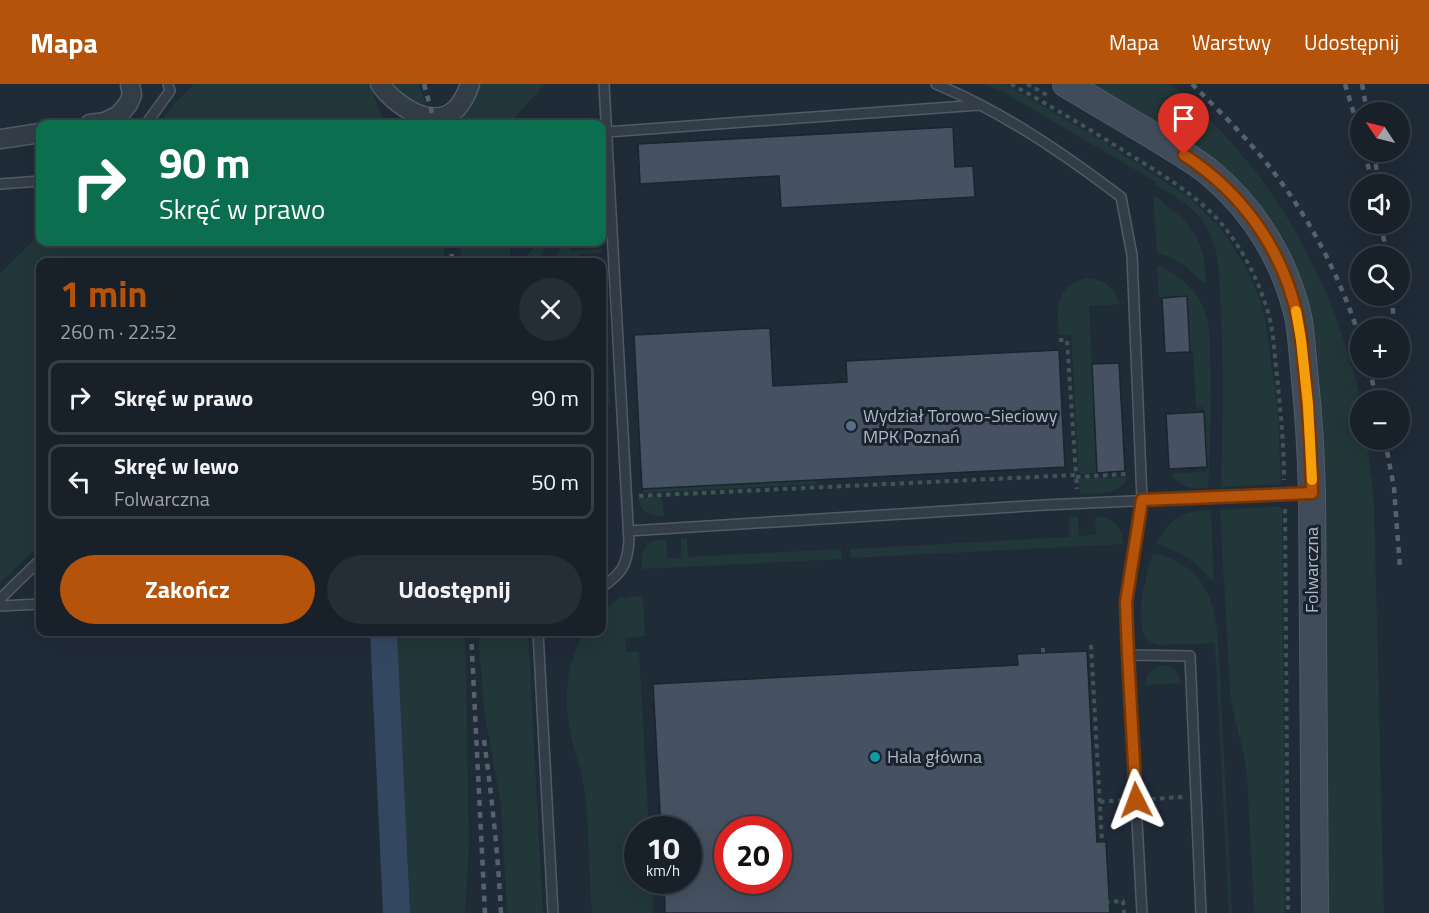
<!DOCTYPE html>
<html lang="pl">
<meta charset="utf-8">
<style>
body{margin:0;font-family:"Titillium Web",sans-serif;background:#252d36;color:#f1f3f6;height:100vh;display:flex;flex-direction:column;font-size:22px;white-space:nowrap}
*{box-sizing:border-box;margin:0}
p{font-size:20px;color:#9fa3a8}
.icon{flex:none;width:33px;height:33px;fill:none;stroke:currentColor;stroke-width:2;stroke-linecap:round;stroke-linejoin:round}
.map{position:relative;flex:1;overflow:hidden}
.panel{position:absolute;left:36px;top:174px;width:570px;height:378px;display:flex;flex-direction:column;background:#18202a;border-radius:12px;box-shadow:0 6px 24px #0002,0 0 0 2px #363e47}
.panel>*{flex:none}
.top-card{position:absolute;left:36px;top:36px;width:570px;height:126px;border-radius:12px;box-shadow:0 6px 24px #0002,0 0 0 2px #363e47;background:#0b6e4f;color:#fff;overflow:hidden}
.needle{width:39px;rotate:305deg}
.controls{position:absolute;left:1350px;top:18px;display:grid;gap:12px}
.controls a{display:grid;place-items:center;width:60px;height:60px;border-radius:50%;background:#18202a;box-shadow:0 6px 24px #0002,0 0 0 2px #363e47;font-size:30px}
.speed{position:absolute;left:624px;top:732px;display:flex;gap:12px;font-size:30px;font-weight:700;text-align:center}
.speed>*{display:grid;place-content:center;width:78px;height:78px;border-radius:50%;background:#18202a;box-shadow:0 6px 24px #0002,0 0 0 2px #363e47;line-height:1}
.speed small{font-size:15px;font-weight:400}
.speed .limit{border:9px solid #d22;background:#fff;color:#111}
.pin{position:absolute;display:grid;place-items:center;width:51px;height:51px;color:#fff;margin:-62px -26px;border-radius:50% 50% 50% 0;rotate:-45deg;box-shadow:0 0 6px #0007}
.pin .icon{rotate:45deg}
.me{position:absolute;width:66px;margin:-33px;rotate:357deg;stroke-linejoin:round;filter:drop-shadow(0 0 4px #0008)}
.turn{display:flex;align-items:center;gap:21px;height:126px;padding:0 24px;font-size:27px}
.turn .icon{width:78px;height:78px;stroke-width:2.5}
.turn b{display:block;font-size:42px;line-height:51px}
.round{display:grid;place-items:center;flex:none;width:63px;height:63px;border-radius:32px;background:#252d36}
.head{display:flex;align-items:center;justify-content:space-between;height:102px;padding:0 24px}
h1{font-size:36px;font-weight:700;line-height:45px;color:#b45309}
.button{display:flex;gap:12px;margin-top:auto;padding:12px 24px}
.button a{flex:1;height:69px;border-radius:36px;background:#b45309;color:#fff;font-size:24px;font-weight:700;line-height:69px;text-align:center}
.button a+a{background:#252d36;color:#f1f3f6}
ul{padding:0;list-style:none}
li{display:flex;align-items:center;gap:18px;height:75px;margin:0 12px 9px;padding:0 12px;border:3px solid #363e47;border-radius:12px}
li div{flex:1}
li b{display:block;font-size:22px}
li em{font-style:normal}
header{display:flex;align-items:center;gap:36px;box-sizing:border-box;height:84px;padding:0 30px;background:#b45309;color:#fff}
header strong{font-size:28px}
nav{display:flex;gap:33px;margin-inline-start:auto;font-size:21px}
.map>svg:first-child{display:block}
</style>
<header>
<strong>Mapa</strong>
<nav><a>Mapa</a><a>Warstwy</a><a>Udostępnij</a></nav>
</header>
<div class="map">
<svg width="1429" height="829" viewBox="0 0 1429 829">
<rect width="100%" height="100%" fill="#202b38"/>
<path fill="#223739" d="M194,0H369L385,40H159L174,20Z
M392,0H418L426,20C412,18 402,9 392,0Z
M479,0H545L509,40H447L454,34Z
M984,0H1005L1101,56L1190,114L1217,140L1228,155L1247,185L1254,202L1261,218L1266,241L1278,328L1281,400L1221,403C1223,345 1224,287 1221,229C1219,201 1221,169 1207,144C1195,123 1175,112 1155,101L1156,98L1000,6Z
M1091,0H1171C1255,69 1318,166 1348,271C1352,285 1358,300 1360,315C1362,328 1361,342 1360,356H1367L1374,419L1384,829H1327L1325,448L1322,334L1316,253L1312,233L1303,198L1286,159L1276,142L1251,109L1236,93L1202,66Z
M1153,111L1163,117L1162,119C1194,139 1205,160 1206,198L1204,200C1190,185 1177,174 1157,169Z
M40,150V158H443L445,178H40V461L0,499V190Z
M460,158H510L511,178H461Z
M540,158H550L543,168L540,178H521Z
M566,158H570L571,167L602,165V169L580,170V178H553L557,170Z
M1157,181C1176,190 1192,201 1202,220C1210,237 1210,256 1210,274C1212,317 1210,360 1208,404C1192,405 1181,404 1171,390L1207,387L1204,323H1196L1193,268H1190L1187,213L1159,214Z
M1086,194C1105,196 1114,202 1120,220L1089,222L1097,389L1079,390L1071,251H1059C1057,223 1054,204 1086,194Z
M602,256H607L610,322L602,323Z
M1128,393C1120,412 1098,409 1080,410L1079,395Z
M817,396V400L644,409L642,405Z
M662,413L664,432C650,433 641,428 638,414Z
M1267,423H1282L1285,829H1254L1247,691C1244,662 1233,636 1230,607L1220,426Z
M1211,426L1214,495L1211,496C1196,477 1180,467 1156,460C1171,433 1181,428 1211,426Z
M1095,432C1112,434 1123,442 1123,460L850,474V465L1069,453V433H1078L1079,452L1096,451Z
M681,454H687L688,473L841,465L842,475L642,485C641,464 644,457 666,455L667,474H681Z
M1153,469C1202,481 1215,511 1218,558L1232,829H1229L1215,559L1160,561C1155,560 1150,558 1147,555C1133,540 1147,486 1153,469Z
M643,512L645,552L625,554L626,568H639L649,745L638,746V796L652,797L653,829H592C589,789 589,748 585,709C582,687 574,667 570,646C563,613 567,576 585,548H602V527L619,514Z
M397,548H465L469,760L465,829H410Z
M478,548H528L543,829H507L501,721L484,626Z
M1161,581C1173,582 1179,587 1181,599L1145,601C1146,590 1151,584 1161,581Z"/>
<path fill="#334860" d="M370,548H397L410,829H383Z"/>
<path fill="#465262" stroke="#1b242f" stroke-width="1.5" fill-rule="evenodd" d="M953,43L955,83L973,82L975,113L781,124L779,92L640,100L638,60Z
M1187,212L1190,268L1165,269L1162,214Z
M770,244L773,302L847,298L846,277L1059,266L1065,383L642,405L634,251Z
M1119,279L1125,387L1097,389L1092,280Z
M1204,328L1207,383L1169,385L1166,330Z
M1087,567L1097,758H1106L1110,829H665L664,796H688V746H661L653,600L1018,581L1017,570ZM728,746H778V796H728Z"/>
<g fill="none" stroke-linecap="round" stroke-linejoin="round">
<defs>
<path id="lane" d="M936,0C1003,28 1063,69 1121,113L1132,171L1142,416L1127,510L1128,571L1190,572L1201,829
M146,40L170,7L168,0
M607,48L979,21
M0,100L40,97
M628,447L1044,421L1310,409
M602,503C621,490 627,482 629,458L604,0
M0,515L40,476
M0,522L40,520
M538,548L553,829
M1128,571L1142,829"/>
<path id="street" d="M380,0C394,21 433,47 456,25C463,18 467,9 470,0
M90,40L105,38L119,31L128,20L132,11L130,0
M0,55L40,49"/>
<path id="secondary" d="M1066,0C1095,17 1123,34 1152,51C1171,63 1191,74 1209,88C1255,126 1287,179 1299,237C1302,256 1303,276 1305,296C1309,334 1311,371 1312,409L1315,829"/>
</defs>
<use href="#lane" stroke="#515b66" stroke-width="12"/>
<use href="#street" stroke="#515b66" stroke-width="21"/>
<use href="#secondary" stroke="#515b66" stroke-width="28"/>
<path stroke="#3f5456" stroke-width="4" stroke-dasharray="4.5 4.5" stroke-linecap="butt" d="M1011,0C1052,23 1093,47 1132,72C1166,93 1200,113 1225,144C1244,168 1258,196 1267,225C1273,243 1274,264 1276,283C1280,321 1284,358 1284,396
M1027,0L1047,11
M1059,256H1067L1076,391
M1076,393L1126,390
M639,412L1076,391L1077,405
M1285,425L1288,829
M1091,561L1106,829
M1043,564V573
M1151,715L1183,713
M1100,718L1122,716
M1105,818L1123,817L1124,829"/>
<use href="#lane" stroke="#333d48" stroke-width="9"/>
<use href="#street" stroke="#333d48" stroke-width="18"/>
<use href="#secondary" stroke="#414c5b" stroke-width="26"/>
<path stroke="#55616f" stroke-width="4.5" stroke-dasharray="6 6" stroke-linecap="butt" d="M424,0L435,40
M1192,0C1212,20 1234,41 1253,63C1302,119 1338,185 1360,255
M1345,0L1360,50
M1362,0L1367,28
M1365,68L1372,100
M1374,68L1377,89
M1381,140L1387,172
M451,158L452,178
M1392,212L1394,244
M1369,284L1377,316
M1385,356L1394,404L1400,484
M471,548L485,829
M484,656C492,714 498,771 501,829"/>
</g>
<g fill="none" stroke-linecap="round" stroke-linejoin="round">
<defs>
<path id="route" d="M1136,716L1128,571L1126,518L1142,416L1312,409C1311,371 1309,333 1305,295C1303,275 1302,255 1298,236C1284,167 1243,109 1184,71"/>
</defs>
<use href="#route" stroke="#753606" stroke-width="15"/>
<use href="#route" stroke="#b45309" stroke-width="10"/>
<path stroke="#f59e0b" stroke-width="10" d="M1296,227L1301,256L1308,320L1312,396"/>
</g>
<circle fill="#5c6f8a" stroke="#19222d" stroke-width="2" cx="851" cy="342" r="6"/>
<circle fill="#0f9aa8" stroke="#19222d" stroke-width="2" cx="875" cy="673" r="6"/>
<g text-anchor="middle" stroke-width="6" stroke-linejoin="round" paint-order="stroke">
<g font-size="18" fill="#aeb8c5" stroke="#19222d" text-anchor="start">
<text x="863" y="338">Wydział Torowo-Sieciowy<tspan x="863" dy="21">MPK Poznań</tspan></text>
<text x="887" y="679">Hala główna</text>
</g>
<g font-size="18" fill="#aeb8c5" stroke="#19222d">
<text transform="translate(1312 486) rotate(-90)" y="6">Folwarczna</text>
</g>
</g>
</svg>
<div class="controls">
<a><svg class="needle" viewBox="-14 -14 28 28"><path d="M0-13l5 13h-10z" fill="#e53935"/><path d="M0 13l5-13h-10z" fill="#9fa3a8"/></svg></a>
<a><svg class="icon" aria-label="sound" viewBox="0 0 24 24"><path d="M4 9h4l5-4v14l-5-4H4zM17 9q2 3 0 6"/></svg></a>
<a><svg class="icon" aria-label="search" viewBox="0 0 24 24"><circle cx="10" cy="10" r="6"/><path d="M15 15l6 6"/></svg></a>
<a>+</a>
<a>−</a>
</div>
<div class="speed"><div>10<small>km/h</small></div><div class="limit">20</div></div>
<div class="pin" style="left:1184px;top:71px;background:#d93025"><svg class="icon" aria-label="arrive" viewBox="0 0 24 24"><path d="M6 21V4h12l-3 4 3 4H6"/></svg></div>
<svg class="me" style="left:1136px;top:716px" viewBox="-20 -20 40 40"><path d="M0-17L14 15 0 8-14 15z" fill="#b45309" stroke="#fff" stroke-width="4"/></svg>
<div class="top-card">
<div class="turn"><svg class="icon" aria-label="right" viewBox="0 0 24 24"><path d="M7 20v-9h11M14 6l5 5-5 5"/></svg><div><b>90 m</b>Skręć w prawo</div></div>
</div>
<section class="panel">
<div class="head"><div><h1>1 min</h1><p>260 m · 22:52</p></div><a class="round"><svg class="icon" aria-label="close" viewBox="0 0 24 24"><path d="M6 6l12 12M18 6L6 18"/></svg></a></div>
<ul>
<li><svg class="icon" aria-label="right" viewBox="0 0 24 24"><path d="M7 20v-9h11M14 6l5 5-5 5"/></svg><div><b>Skręć w prawo</b></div><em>90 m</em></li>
<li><svg class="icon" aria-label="left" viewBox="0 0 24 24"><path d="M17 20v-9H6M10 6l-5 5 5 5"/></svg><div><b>Skręć w lewo</b><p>Folwarczna</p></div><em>50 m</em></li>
</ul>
<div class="button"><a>Zakończ</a><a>Udostępnij</a></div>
</section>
</div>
